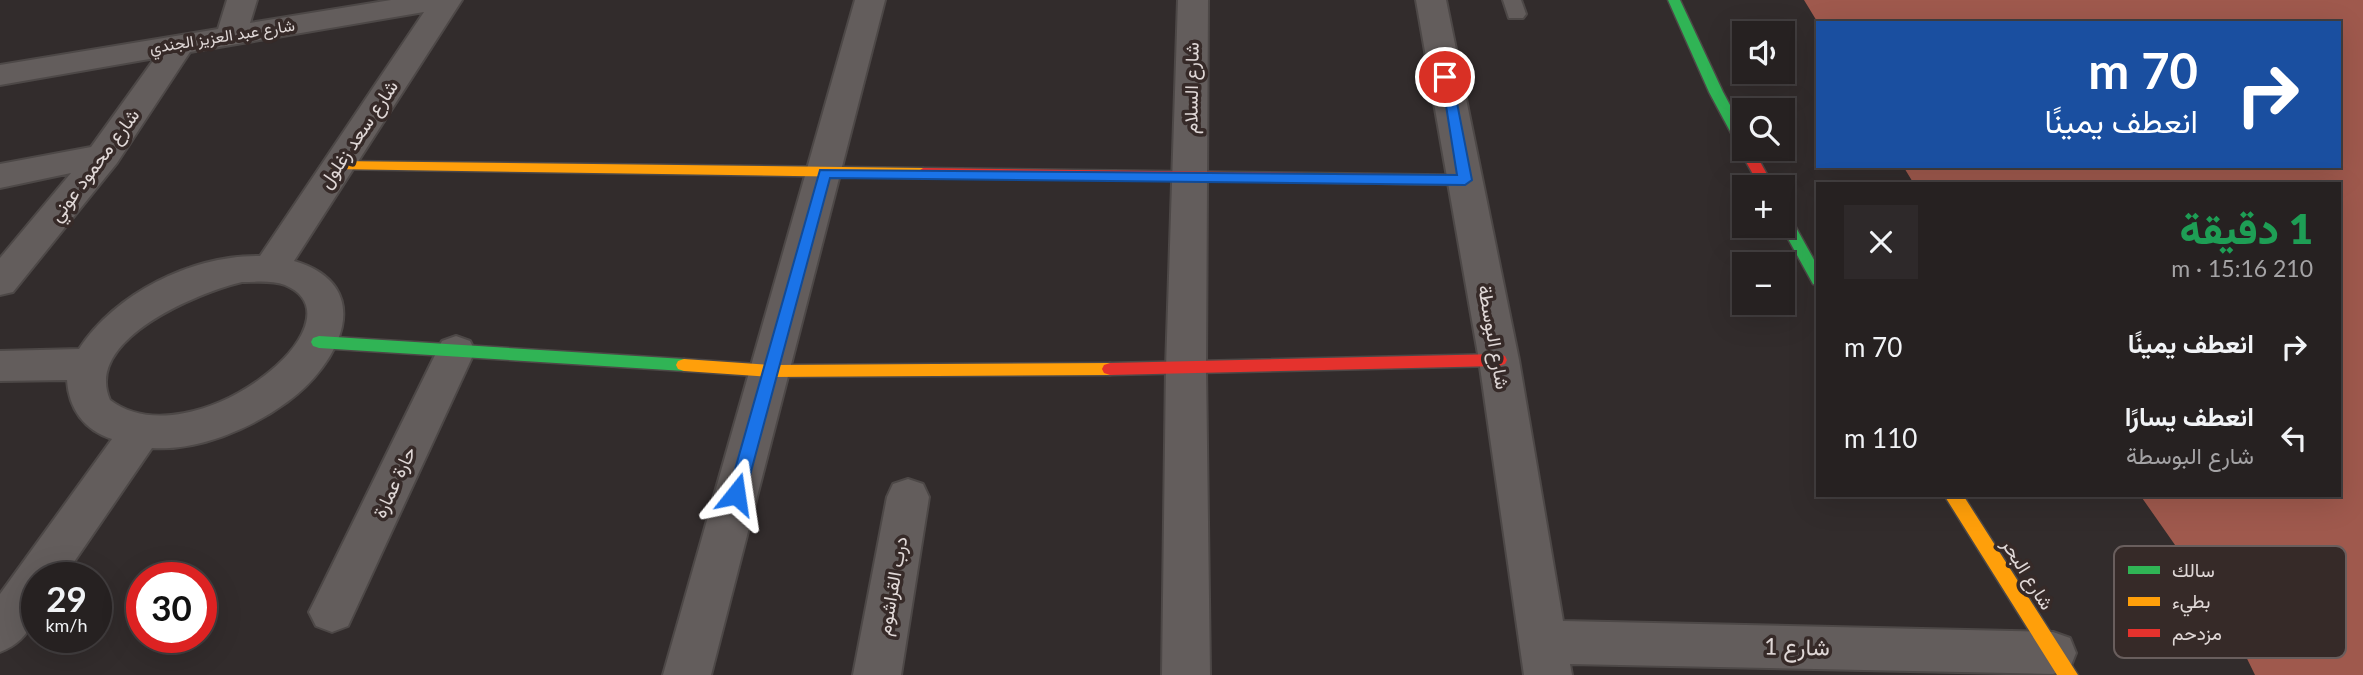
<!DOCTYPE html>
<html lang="ar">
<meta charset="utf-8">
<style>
body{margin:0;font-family:Lato,Vazirmatn,sans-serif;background:#2e292a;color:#f1f3f6;direction:rtl;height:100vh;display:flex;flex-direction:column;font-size:26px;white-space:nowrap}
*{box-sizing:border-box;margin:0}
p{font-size:23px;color:#a4a3a5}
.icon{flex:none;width:38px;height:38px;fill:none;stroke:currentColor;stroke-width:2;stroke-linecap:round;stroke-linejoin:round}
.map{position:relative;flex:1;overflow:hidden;direction:ltr}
.side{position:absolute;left:1816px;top:182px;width:525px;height:315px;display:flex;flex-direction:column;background:#262121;border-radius:0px;box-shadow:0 7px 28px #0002,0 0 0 2px #423e3f;direction:rtl}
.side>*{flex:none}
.hud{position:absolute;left:1816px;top:21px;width:525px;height:147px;border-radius:0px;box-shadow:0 7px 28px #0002,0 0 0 2px #423e3f;direction:rtl;background:#1a4fa0;color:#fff;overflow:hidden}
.controls{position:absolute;left:1732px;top:21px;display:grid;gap:14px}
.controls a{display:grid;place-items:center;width:63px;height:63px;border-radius:0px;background:#262121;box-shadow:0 7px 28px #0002,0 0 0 2px #423e3f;font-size:35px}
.speed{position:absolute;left:21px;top:562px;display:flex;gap:14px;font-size:35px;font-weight:700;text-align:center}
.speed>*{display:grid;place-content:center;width:91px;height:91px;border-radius:50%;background:#262121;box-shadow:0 7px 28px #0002,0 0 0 2px #423e3f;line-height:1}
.speed small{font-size:18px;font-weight:400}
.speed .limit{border:10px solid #d22;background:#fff;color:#111}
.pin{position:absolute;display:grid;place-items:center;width:60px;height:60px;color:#fff;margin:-30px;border:4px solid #fff;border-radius:50%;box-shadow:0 2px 7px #0007}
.me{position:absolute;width:77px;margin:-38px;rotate:15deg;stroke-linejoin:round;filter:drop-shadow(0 0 5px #0008)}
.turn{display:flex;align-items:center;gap:24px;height:147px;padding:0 28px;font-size:32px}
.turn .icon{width:91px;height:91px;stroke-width:2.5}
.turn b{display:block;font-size:49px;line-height:60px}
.round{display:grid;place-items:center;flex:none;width:74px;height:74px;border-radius:0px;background:#2e292a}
.head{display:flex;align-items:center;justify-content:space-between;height:119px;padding:0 28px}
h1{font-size:42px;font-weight:800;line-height:52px;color:#1e9e55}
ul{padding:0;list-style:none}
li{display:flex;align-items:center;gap:21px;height:91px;padding:0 28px}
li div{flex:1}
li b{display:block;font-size:26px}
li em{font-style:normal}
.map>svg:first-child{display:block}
</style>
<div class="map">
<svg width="2363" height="675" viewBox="0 0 2363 675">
<rect width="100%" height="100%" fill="#322c2c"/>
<path fill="#9f594d" d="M1804,0H2363V675H2255L2229,622L2140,495H2340V184H1914L1903,166H2340V23H1818Z"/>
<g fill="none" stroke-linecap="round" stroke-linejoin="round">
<defs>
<path id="lane" d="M1503,0H1521L1526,14L1523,18H1509Z"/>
<path id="street" d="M227,0H257L250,23L391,0H462L294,261C379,286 339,365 287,402C250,429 198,451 152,448L63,578H37C37,611 36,638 0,652V594L112,439C84,430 69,409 67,380L0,381V351L79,349C116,293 192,255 260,256L424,12L190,52L117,163L13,292L0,295V258L71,173L0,188V164L91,147L155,58L0,85V65L218,29ZM242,282C255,282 272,280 285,285C370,321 191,462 110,400C83,339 200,292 242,282Z
M855,0H885L711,675H663Z
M1178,0H1208L1206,368L1210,675H1162L1166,368Z
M1416,0H1446L1519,360L1563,621L2053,632L2070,638L2076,653L2070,668L2053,674L1570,664L1572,675H1524L1479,360Z
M456,336L470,341L475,351L348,626L332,632L316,626L309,612L316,598L437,351L442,341Z
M908,479L923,484L929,497L901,675H853L887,497L893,484Z"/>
<path id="fast" d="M1668,0H1680L1723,92L1745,133V149H1750L1745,151L1738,146L1709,92Z
M1783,212L1788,213L1818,267V285L1813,284L1781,226H1783Z
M319,336L684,359L690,361L692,365L690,369L684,371L319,348L313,346L311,342L313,338Z"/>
<path id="slow" d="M337,161L923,168L930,173L923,178L332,169L330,166Z
M684,359L770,365L1110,363L1116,365L1118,369L1116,373L1110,375L770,377L684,371L678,369L676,365L678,361Z
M1944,495H1963L2078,675H2057Z"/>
<path id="jam" d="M1745,145V149H1753L1774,187H1760L1739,149Z
M923,168L1465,175L1472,180L1465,185L918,176L916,173Z
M1499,354L1505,356L1507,360L1505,364L1499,366L1110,375L1104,373L1102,369L1104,365L1110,363Z"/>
</defs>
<use href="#lane" stroke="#4d4847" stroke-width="4"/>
<use href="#street" stroke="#4d4847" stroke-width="4"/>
<use href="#fast" stroke="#4d4847" stroke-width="3"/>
<use href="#slow" stroke="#4d4847" stroke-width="3"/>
<use href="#jam" stroke="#4d4847" stroke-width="3"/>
<use href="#lane" fill="#635d5c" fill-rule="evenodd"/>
<use href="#street" fill="#635d5c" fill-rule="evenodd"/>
<use href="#fast" fill="#30b455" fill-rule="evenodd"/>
<use href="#slow" fill="#ff9f0a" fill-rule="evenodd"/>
<use href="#jam" fill="#e5322d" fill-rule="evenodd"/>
</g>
<path fill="#1a73e8" stroke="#114b97" stroke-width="2" d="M1441,74L1452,77L1472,180L1465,185L830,178L745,494L743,499H730L728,494L820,170L1457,175Z"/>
<g text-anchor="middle" stroke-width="7" stroke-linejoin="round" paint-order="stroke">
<g font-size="16" fill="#e0d8d7" stroke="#362a28">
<text transform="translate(222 36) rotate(-9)" y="6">شارع عبد العزيز الجندي</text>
</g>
<g font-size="19" fill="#e0d8d7" stroke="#362a28">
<text transform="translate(1191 88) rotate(-89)" y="7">شارع السلام</text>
<text transform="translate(358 134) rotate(-56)" y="7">شارع سعد زغلول</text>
<text transform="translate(94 165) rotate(-53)" y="7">شارع محمود عوني</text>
<text transform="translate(1494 337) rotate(80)" y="7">شارع البوسطة</text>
<text transform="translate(394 482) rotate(-65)" y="7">حارة عمارة</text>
<text transform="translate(2028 574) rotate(58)" y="7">شارع البحر</text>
<text transform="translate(892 586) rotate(-80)" y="7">درب القراشوم</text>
</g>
<g font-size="23" fill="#e0d8d7" stroke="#362a28">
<text transform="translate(1797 647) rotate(1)" y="8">شارع 1</text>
</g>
</g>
<rect x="2114" y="546" width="232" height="112" rx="10" fill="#362a28" stroke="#695e5d" stroke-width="2"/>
<rect x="2128" y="566" width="32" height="8" fill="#30b455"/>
<rect x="2128" y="597" width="32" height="9" fill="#ff9f0a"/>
<rect x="2128" y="629" width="32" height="8" fill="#e5322d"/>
<g font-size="19" fill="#e0d8d7">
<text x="2172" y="577">سالك</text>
<text x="2172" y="608">بطيء</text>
<text x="2172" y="640">مزدحم</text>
</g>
</svg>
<div class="controls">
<a><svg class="icon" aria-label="sound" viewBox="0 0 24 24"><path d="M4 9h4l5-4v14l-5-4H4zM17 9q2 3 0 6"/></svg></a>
<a><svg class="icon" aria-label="search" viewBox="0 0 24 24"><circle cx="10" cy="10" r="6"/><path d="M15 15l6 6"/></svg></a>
<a>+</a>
<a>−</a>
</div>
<div class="speed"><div>29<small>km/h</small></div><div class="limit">30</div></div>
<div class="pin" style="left:1445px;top:77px;background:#d93025"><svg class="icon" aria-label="arrive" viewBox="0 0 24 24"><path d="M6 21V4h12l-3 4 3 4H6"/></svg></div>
<svg class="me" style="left:736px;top:494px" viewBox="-20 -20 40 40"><path d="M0-17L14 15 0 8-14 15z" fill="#1a73e8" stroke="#fff" stroke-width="4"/></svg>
<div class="hud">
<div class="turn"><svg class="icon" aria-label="right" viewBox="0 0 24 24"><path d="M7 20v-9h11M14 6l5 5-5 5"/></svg><div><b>70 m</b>انعطف يمينًا</div></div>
</div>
<section class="side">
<div class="head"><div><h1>1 دقيقة</h1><p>210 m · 15:16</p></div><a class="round"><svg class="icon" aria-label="close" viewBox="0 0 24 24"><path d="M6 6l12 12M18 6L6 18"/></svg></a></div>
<ul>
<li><svg class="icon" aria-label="right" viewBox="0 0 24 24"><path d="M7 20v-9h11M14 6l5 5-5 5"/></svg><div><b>انعطف يمينًا</b></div><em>70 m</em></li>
<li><svg class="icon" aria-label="left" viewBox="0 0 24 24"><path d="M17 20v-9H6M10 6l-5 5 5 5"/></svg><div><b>انعطف يسارًا</b><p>شارع البوسطة</p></div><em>110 m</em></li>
</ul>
</section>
</div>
